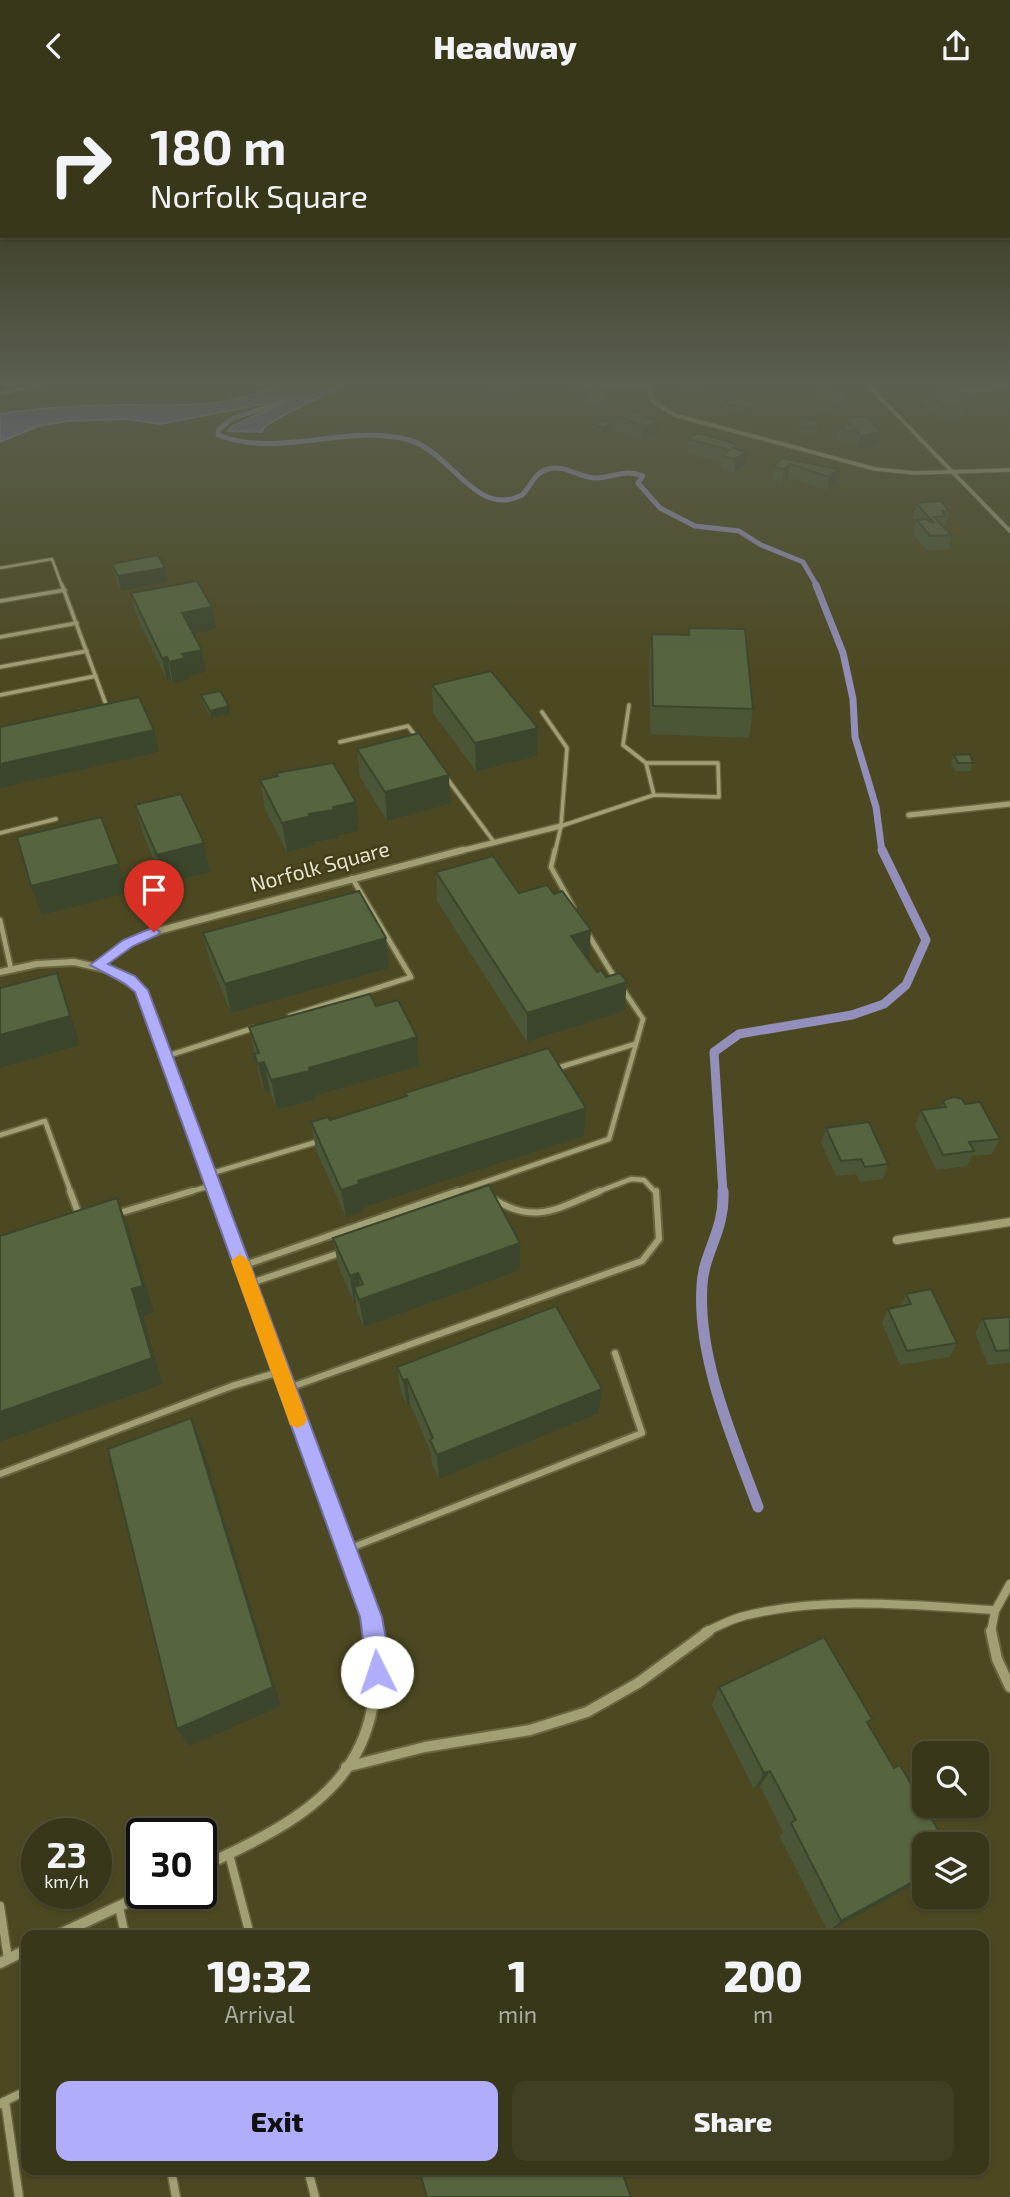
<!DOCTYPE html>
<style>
body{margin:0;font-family:"Exo 2",sans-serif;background:#403f23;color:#f1f3f6;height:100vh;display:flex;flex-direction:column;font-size:26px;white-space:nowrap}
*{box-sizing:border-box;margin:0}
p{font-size:23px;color:#abaca2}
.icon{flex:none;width:38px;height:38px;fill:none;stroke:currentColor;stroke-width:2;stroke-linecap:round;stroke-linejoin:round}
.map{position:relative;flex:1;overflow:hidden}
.side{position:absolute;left:21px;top:1839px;width:968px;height:245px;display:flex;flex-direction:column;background:#39371a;border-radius:14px;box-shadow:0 2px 5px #0004,0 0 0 2px #535139}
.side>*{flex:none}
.top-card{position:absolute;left:0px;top:0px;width:1012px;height:147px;box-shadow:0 2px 5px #0004,0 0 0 2px #535139;background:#39371a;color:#f1f3f6;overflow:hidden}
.controls{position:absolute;left:912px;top:1650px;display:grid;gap:14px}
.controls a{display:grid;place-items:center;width:77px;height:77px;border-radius:14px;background:#39371a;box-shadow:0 2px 5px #0004,0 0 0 2px #535139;font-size:35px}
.speed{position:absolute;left:21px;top:1727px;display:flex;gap:14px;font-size:35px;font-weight:700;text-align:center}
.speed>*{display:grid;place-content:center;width:91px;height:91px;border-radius:50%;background:#39371a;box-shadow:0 2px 5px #0004,0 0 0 2px #535139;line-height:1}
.speed small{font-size:18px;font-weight:400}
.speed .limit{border:4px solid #111;border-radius:10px;background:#fff;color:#111}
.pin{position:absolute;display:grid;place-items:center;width:60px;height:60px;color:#fff;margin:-72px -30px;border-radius:50% 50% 50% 0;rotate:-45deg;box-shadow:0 0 7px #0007}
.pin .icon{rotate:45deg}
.me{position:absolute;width:77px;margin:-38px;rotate:356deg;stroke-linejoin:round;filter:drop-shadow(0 0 5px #0008)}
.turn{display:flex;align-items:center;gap:24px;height:147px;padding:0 35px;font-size:32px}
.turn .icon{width:91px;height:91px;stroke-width:2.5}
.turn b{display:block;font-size:49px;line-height:60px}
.eta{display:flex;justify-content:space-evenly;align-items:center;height:119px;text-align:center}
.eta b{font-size:42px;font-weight:800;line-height:49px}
.button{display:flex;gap:14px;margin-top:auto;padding:14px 35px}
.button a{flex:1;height:80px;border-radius:14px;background:#b0aefa;color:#111;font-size:28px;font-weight:800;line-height:80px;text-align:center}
.button a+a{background:#403f23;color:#f1f3f6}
header{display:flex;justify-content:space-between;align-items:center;height:91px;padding:0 35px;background:#39371a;font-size:32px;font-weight:800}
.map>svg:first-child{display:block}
</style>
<header><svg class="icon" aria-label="back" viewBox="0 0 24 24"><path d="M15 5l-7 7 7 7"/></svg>Headway<svg class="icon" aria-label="share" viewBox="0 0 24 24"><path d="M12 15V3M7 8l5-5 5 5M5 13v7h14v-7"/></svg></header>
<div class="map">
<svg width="1010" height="2106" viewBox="0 0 1010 2106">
<rect width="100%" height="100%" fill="#4c4922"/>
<path fill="#6e6bb1" stroke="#928fba" stroke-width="2" d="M283,289H346L344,294C318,309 288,319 263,337L262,341L228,340L232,335L275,316L269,312L160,333L126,328L68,330L38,335L0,351V323C41,316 84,315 125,314C176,314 238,319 283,289Z
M934,289H1010V293L992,296L990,300C972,300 946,305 934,289Z"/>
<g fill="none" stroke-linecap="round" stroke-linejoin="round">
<path stroke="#928fba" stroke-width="5" d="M285,310L234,327L219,338L218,344C278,368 347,332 409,349C452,361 476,428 522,404C531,395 535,381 548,378C565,373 579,387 596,387C614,387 624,377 643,385L638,392L660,417L695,435L739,440L761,454L803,471L817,495"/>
<path stroke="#928fba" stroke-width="7" d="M816,494L843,562L853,608L855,646L876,716L882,761"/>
<path stroke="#928fba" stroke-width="9" d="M723,1102L714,961L739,943L852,924L884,913L906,894L926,849L882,759"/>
<path stroke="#928fba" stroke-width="11" d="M723,1100C725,1140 704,1160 702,1194C697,1267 733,1348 758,1416"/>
<defs>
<path id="service-far4" d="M0,477L52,468L62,495"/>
<path id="service-far3" d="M62,494L108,619
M0,510L65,499
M0,546L77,532
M0,576L87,560
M0,604L96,585
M542,621L567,657L561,735L555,761
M340,651L408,635L417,647
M646,672H718L719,706L654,704
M446,686L494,751
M561,735L654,704L646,672L623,654L629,614
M0,742L56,728"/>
<path id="service-far2" d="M555,759L551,776L573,816
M0,829L11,878
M588,843L616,889
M290,925L411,886L352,787
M167,965L254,937
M554,978L635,953
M0,1044L45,1030L71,1102
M209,1083L320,1050
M186,1102L213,1094
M453,1102L609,1048L643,928L622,897
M595,1102L631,1088L644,1089L656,1102"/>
<path id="service-far1" d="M70,1100L79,1124
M495,1109C537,1134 558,1117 600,1100
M116,1123L192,1100
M242,1175L458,1100
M248,1193L340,1162
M286,1298L642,1170L659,1148L656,1100
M0,1383L232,1295L279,1281
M346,1459L642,1342L615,1262"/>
<path id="service" d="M229,1763L250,1844
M0,1815L8,1868
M119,1816L125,1844
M5,2010L26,2000
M0,2013L5,2010L19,2106
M171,2079L176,2106
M308,2079L315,2106"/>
<path id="minor-far4" d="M513,289L648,295
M653,289L648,295L653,310L674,324L875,378L915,382L1010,379
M863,289L1010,440
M0,303L56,289"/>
<path id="minor-far3" d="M909,724L1010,713
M456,761L561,735"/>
<path id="minor-far2" d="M98,874L128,852L154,841L463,759
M0,881L37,873L74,871L109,879L141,899L216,1102"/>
<path id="minor-far1" d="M215,1100L371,1526L373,1541
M897,1149L1010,1131
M705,1541C717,1536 731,1528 744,1525C822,1505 913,1514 992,1519
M991,1541L995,1520L1010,1493"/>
<path id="minor" d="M991,1540L997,1568L1010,1596
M346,1676L425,1656L530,1639L587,1621L638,1592L709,1540
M201,1776C313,1725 391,1680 373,1540
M58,1844L147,1802
M0,1872L26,1859"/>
</defs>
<use href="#service-far4" stroke="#686541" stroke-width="4.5"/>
<use href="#service-far3" stroke="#686541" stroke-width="6"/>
<use href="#service-far2" stroke="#686541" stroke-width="8"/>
<use href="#service-far1" stroke="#686541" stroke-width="10"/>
<use href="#service" stroke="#686541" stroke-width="11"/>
<use href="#minor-far4" stroke="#686541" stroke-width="5"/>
<use href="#minor-far3" stroke="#686541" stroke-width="8"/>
<use href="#minor-far2" stroke="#686541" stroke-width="10"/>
<use href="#minor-far1" stroke="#686541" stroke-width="11"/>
<use href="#minor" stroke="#686541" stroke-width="14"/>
<use href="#service-far4" stroke="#a19f74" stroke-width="2.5"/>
<use href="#service-far3" stroke="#a19f74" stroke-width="3.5"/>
<use href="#service-far2" stroke="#a19f74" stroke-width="4.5"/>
<use href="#service-far1" stroke="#a19f74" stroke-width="6"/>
<use href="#service" stroke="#a19f74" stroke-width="8"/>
<use href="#minor-far4" stroke="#a19f74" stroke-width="3.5"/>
<use href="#minor-far3" stroke="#a19f74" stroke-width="5"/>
<use href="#minor-far2" stroke="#a19f74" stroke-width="6"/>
<use href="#minor-far1" stroke="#a19f74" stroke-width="8"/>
<use href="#minor" stroke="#a19f74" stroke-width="10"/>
</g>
<path fill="#4a5636" d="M104,289H152L153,292L142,296L132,293L120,297L105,291Z
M684,289H723L719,293L713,292L704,301L683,298Z
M731,289H747L746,295L735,296L731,290Z
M750,289H777L776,293L754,294Z
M797,289H823V294L805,295Z
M815,298L834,300L849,309L847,322L830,325L826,322L818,323L809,315L811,302L814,301Z
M927,300L967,311L964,324H963L962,327L943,329L930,322L931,319L923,313Z
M585,301L610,309L609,315L604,316V320L590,321L583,313Z
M520,302L517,310L487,309V303Z
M720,307L757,313L756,319L747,325L723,318L724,315L719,313Z
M844,327L878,354L858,358L853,353L844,354L838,348L841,335L843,334Z
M613,328L659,330L658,343L643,349L624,341H612V339L602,343L593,340L594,333L613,332Z
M796,330L820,335L818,342L800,343L795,336Z
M688,348L738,354L737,358L747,361L745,374L734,382L721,378V371L687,362Z
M781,367L838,378L835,392L827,399L788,387L782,392L772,389L774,376Z
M916,412L949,420L946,434H944L943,436L952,444L948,458L927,460L913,443L916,430L913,426Z
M112,473L165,477L168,491L121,500L116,487Z
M131,502L216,538L193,542L202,559L206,581L188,585L189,589L173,592L171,588L167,589L136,524Z
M689,537L753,618L749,647L650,643L649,570L652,543L688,544Z
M432,594L538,637L537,665L476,680L433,622Z
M201,604L230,623L211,627L203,612Z
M357,658L450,713L387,730L360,686Z
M954,664L973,672L971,680H955L951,672Z
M276,682L359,740L337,745L338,748L314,751L315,754L287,761L265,718L260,689L277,685Z
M135,714L204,752L210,781L164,793L143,743Z
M436,781L519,802L589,869H588L597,881L606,886L627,891L624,920L527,951L437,810Z
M203,842L386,847L389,877L231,922L210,871Z
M376,915L419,975L315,1005V1009L277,1018L270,1000L265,1002L261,992L249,936Z
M405,1002L586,1017L584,1045L362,1117L363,1121L346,1126L316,1059L311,1031L330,1029L406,1005Z
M943,1011L965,1013L1000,1048L992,1063L972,1065L967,1075L936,1079L915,1034L921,1019L941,1016Z
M826,1037L888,1073L883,1088L860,1091L856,1083L836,1085L821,1052Z
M333,1147L520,1152V1179L364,1236L358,1223L356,1211L354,1212L338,1174Z
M906,1203L957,1252L950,1266L900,1274L882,1232L888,1218L900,1215Z
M1010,1225V1272L988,1274L975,1242L983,1228Z
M397,1276L602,1298L599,1322L439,1388L432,1373L431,1362L410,1313L407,1314L401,1301Z
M719,1596L868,1633L924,1788L828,1841L780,1746L783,1741L760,1695L754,1698L712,1614Z"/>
<path fill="#3c462c" d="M118,289H131L132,293L120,297Z
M141,289H152L153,292L142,296Z
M705,289H713V292L704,301Z
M601,309H610L609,315L604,316V320L590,321V315Z
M849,309L847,322L830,325L832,312Z
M757,313L756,319L747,325L748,318Z
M659,330L658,343L643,349L644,336Z
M613,333L612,339L602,343V337Z
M881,341L878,354L858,358L861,345Z
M747,361L745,374L734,382L735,368Z
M790,373L788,387L782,392L784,378Z
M838,378L835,392L827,399L829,386Z
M165,477L168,491L121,500L118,485Z
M212,516L216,538L187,544L182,522Z
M202,559L206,581L188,585L189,589L173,592L169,571L182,563Z
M167,566L171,588L167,589L162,567Z
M229,615L230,623L211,627L210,620Z
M538,637L537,665L476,680L475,652Z
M154,639L159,661L0,697V673Z
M449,684L450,713L387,730L385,701Z
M356,711L359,740L337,745L338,748L314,751L315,754L287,761L282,732L309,723Z
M204,752L210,781L164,793L157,764Z
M119,773L127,802L42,824L31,795Z
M591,839L589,869L570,875L571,845Z
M386,847L389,877L231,922L225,893Z
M57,882L67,911L80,954L0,977V944Z
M627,891L624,920L527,951V922Z
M417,946L419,975L315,1005V1009L277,1018L271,989L309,977Z
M264,971L270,1000L265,1002L258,973Z
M586,1017L584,1045L362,1117L363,1121L346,1126L341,1099L358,1090Z
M117,1107L128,1135L154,1221L143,1225L163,1293L0,1351V1321L132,1198Z
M520,1152V1179L364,1236L359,1209L354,1196L356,1211L354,1212L350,1185L358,1182L362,1208Z
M407,1288L410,1313L407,1314L403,1289Z
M602,1298L599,1322L439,1388L437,1364Z
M191,1327L201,1351L281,1615L189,1655L177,1638Z
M770,1680L760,1695L754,1698L764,1682Z
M924,1785V1788L828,1841L841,1830Z"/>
<path fill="#56643f" stroke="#3c462c" stroke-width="2" d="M489,295L520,296L518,304L487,303Z
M830,296L834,300H840L849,309L832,312L829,309L820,310L811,302L818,301L815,298Z
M602,299L610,309H601L604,313L590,315L584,306H589L585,301Z
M955,299L967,311H961L965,314L946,316L933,309H937L927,300Z
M728,302L757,313L748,318L724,312L729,309L720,307Z
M635,321L659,330L644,336L625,328H613Z
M866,325L881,341L861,345L856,340H847L841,335L851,334L844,327Z
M814,328L820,335L801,336L796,330Z
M605,329L613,332L602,337L594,333Z
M698,342L730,351L738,354L733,357L747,361L735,368L722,365L729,359L688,348Z
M781,367L838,378L829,386L790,373L784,378L774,376Z
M941,410L949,420H942L946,425L934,426L952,444L930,445L917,429L926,428L934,432L916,412Z
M158,464L165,477L118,485L112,473Z
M197,490L212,516L182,522L202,559L182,563L185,567L169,571L167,566L162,567L131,502Z
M689,537L745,538L753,618L653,615L652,543L689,544Z
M491,580L538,637L475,652L432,594Z
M220,600L229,615L210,620L201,604Z
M139,606L154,639L0,673V636Z
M419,642L449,684L385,701L357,658Z
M970,663L973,672H958L954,664Z
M333,672L356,711L333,716L334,719L309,723L311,725L282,732L260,689L278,685L276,682Z
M181,703L204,752L157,764L135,714Z
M101,726L119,773L31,795L17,746Z
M493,765L519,802L547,794L554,803L562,800L591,839L571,845L597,881L601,879L606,886L620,882L627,891L527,922L436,781Z
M359,800L386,847L225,893L203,842Z
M57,882L70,925L0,944V897Z
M370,903L376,915L398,909L417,946L309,977L310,980L271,989L264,971L258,973L254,963L259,962L249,936Z
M548,957L586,1017L358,1090L359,1093L341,1099L311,1031L328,1026L330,1029L407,1005L405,1002Z
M955,1006L962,1008L965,1013L980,1011L1000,1048L969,1051L974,1060L943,1064L921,1019L946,1016L943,1011L946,1008Z
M869,1031L888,1073L865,1076L861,1068L841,1070L826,1037Z
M489,1094L520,1152L359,1209L354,1196L363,1193L358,1182L350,1185L333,1147Z
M117,1107L143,1195L132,1198L152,1267L0,1321V1145Z
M931,1198L957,1252L907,1260L888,1218L911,1213L906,1203Z
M556,1215L602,1298L437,1364L430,1349L433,1347L407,1288L403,1289L397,1276Z
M1010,1226V1259L996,1260L983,1228Z
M191,1327L273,1596L177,1638L108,1358Z
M824,1546L872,1628L867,1631L894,1677L900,1674L947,1754H924V1785L841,1830L791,1732L796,1729L770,1680L764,1682L719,1596Z
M419,2079H621L631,2106H427Z"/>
<linearGradient id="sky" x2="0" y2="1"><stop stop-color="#2a2813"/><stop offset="0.5" stop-color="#5b5f4f"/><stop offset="1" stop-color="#5b5f4f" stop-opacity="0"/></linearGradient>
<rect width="1010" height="583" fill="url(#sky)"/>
<path fill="#b0aefa" stroke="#7271a2" stroke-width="2" d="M154,836L160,841L158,844L133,855L108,873L135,885L148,899L382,1526C385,1546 393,1569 385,1588L377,1592L370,1588C364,1575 363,1543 360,1526L135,901L124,892L90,874L123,849Z"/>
<path fill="#f59e0b" d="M240,1163L249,1170L307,1328L304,1334L297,1337L290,1334L288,1328L231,1170Z"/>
<g text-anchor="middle" stroke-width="5" stroke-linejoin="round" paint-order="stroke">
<g font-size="21" fill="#e5e4ce" stroke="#423e17">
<text transform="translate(320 776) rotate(-15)" y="7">Norfolk Square</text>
</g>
</g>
</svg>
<div class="controls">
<a><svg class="icon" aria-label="search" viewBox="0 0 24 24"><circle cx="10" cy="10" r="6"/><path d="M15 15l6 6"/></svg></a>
<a><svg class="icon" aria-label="layers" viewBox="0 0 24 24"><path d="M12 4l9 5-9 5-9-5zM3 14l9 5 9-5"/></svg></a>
</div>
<div class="speed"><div>23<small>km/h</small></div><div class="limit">30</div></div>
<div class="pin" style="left:154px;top:841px;background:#d93025"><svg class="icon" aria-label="arrive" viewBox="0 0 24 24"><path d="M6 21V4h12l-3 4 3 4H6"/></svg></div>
<svg class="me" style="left:377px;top:1581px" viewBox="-20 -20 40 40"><circle r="19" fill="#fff"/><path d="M0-13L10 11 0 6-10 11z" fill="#b0aefa"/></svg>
<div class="top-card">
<div class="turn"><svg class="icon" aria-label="right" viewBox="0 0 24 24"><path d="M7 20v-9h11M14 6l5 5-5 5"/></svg><div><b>180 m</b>Norfolk Square</div></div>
</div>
<section class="side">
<div class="eta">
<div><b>19:32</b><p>Arrival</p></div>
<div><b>1</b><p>min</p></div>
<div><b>200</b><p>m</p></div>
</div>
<div class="button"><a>Exit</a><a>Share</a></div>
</section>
</div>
